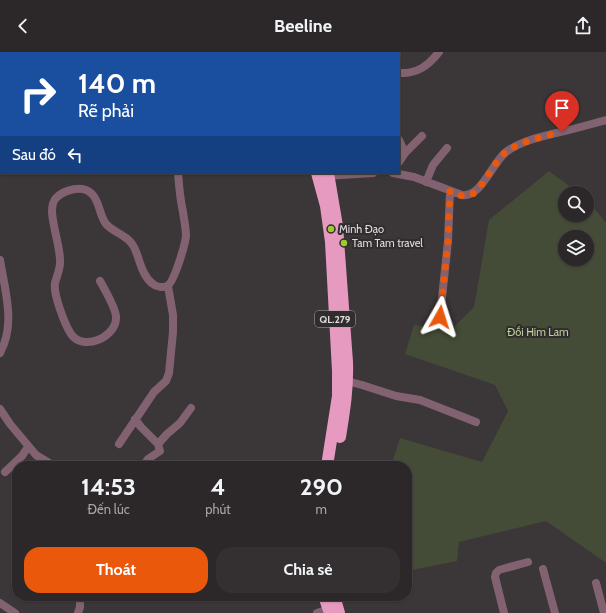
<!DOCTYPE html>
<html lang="vi">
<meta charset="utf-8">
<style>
body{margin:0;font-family:Cabin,sans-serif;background:#343032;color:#f1f3f6;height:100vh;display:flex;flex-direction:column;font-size:15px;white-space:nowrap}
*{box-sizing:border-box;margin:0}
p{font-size:13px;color:#a6a6a8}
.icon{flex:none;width:22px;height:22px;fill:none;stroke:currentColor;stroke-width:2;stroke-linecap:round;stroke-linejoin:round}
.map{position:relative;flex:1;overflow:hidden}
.side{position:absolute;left:12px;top:409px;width:400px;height:140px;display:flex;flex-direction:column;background:#2c282a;border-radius:16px;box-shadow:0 1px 3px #0004,0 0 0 1px #484447}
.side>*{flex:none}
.top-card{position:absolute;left:0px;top:0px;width:400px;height:122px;box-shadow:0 1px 3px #0004,0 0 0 1px #484447;background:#1a4fa0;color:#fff;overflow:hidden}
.fabs{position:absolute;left:558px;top:134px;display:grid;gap:8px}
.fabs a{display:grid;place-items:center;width:36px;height:36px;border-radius:50%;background:#2c282a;box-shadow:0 1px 3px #0004,0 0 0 1px #484447;font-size:20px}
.pin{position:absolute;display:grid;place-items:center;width:34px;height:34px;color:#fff;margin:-41px -17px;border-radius:50% 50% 50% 0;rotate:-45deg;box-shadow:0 0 4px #0007}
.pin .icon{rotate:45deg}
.me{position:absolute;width:44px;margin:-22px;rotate:6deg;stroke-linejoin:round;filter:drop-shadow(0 0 3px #0008)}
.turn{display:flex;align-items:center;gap:14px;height:84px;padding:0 12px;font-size:18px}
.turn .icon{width:52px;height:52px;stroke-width:2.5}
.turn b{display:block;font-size:28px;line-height:34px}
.then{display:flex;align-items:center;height:38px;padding:0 12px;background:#0003;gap:8px;font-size:15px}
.eta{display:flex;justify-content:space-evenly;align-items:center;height:68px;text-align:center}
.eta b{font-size:24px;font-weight:700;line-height:28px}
.cta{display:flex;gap:8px;margin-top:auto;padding:8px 12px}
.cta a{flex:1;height:46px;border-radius:16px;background:#ea580c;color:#fff;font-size:16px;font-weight:700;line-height:46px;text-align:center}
.cta a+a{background:#343032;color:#f1f3f6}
header{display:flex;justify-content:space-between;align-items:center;height:52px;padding:0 12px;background:#2c282a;font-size:18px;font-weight:700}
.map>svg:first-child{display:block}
</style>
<header><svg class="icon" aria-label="back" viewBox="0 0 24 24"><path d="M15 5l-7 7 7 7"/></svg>Beeline<svg class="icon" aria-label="share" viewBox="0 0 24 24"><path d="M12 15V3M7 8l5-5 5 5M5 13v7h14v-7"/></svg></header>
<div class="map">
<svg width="606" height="561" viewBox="0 0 606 561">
<rect width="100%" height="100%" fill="#3b3638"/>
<path fill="#444b36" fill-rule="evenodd" d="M549,119L579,141H565V163H587V147L606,171V511L546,469L459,490L457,509L407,519V414H391L400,386L482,410L508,359L495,333L405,302L414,273L452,277L474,255L489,168ZM565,185H587V207H565Z"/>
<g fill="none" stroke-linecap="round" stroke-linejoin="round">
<path stroke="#826271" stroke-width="8" d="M304,0L308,1
M5,1L6,0
M54,1L55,0
M260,1V0
M272,1V0
M387,1V0
M399,21C417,22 428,14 439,0
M399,88L405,101
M399,110L405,101L422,84
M0,111L1,107
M393,121L414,125L462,143C481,146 492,111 506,100C525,86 551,83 573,77C584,74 595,71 606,68
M324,124L373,121
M426,130L433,113L447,96
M0,208C5,239 16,272 0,301
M100,229C104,236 116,257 116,265C117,285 83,300 71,282C65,273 53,242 55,231C57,223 61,216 60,207C59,191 53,176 52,160C52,155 53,149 56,146C64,138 83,132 92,142C100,150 99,163 106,172C114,181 128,183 134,195C140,207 141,223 153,232C156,235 163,236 167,234C174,231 185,193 186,184C186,176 184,168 183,160C180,147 179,134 178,121
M440,265L448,189L450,139
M343,328L362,333L396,344L420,348L476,370
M0,357L10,372L36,403L54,414
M135,367L141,375L158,392
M119,392L154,340L166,329L169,321L173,280V263L168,234
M143,414L148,407L160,399L158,392L167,382L180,371L191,356
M5,420L22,404L28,395
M543,517L555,561
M596,531L604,561
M0,551L15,561
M78,561L80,555V544
M317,561L332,556
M504,561L495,525L496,521L499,518L528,510"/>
<path stroke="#e79abf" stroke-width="12" d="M89,0L91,1
M118,0L120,1
M317,121L326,154L331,190L338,319V344L327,414
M328,121L337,174L347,310C348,336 344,360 340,385
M324,544L330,561
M334,544L339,561"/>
</g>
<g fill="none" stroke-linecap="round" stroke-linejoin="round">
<path stroke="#ea580c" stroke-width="7" stroke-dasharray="0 12.6" d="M440,265L448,189L450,139C455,141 462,145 468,144C481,141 493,110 506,100C522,88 543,85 562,80"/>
</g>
<g fill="#9fca2d" stroke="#312c2e" stroke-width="1.5">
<circle cx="331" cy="177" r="4"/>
<circle cx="344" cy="191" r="4"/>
</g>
<g text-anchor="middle" stroke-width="4" stroke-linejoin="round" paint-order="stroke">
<rect fill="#312c2e" stroke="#aca8a9" stroke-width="1" x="315" y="259" width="40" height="16" rx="3"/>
<g font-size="10" font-weight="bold" fill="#e0ddde">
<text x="335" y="271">QL.279</text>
</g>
<g font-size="11" fill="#e0ddde" stroke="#312c2e" text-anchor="start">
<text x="339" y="181">Minh Đạo</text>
<text x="352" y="195">Tam Tam travel</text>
</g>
<g font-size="11" fill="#c0d39f" stroke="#312c2e">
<text x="538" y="284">Đồi Him Lam</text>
</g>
</g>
</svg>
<div class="fabs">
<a><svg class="icon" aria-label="search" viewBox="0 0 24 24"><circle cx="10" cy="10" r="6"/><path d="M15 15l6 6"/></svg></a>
<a><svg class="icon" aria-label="layers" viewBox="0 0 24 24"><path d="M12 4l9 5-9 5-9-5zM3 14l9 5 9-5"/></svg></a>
</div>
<div class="pin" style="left:562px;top:80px;background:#d93025"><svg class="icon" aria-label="arrive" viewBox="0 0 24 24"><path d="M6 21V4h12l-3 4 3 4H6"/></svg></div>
<svg class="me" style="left:440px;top:265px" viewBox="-20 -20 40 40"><path d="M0-17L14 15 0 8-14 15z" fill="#ea580c" stroke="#fff" stroke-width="4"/></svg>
<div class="top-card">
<div class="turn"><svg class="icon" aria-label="right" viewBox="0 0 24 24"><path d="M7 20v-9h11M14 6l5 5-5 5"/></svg><div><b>140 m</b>Rẽ phải</div></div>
<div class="then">Sau đó<svg class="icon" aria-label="left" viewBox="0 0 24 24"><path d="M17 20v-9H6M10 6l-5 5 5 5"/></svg></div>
</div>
<section class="side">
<div class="eta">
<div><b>14:53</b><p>Đến lúc</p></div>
<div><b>4</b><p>phút</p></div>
<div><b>290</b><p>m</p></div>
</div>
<div class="cta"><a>Thoát</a><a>Chia sẻ</a></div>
</section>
</div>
